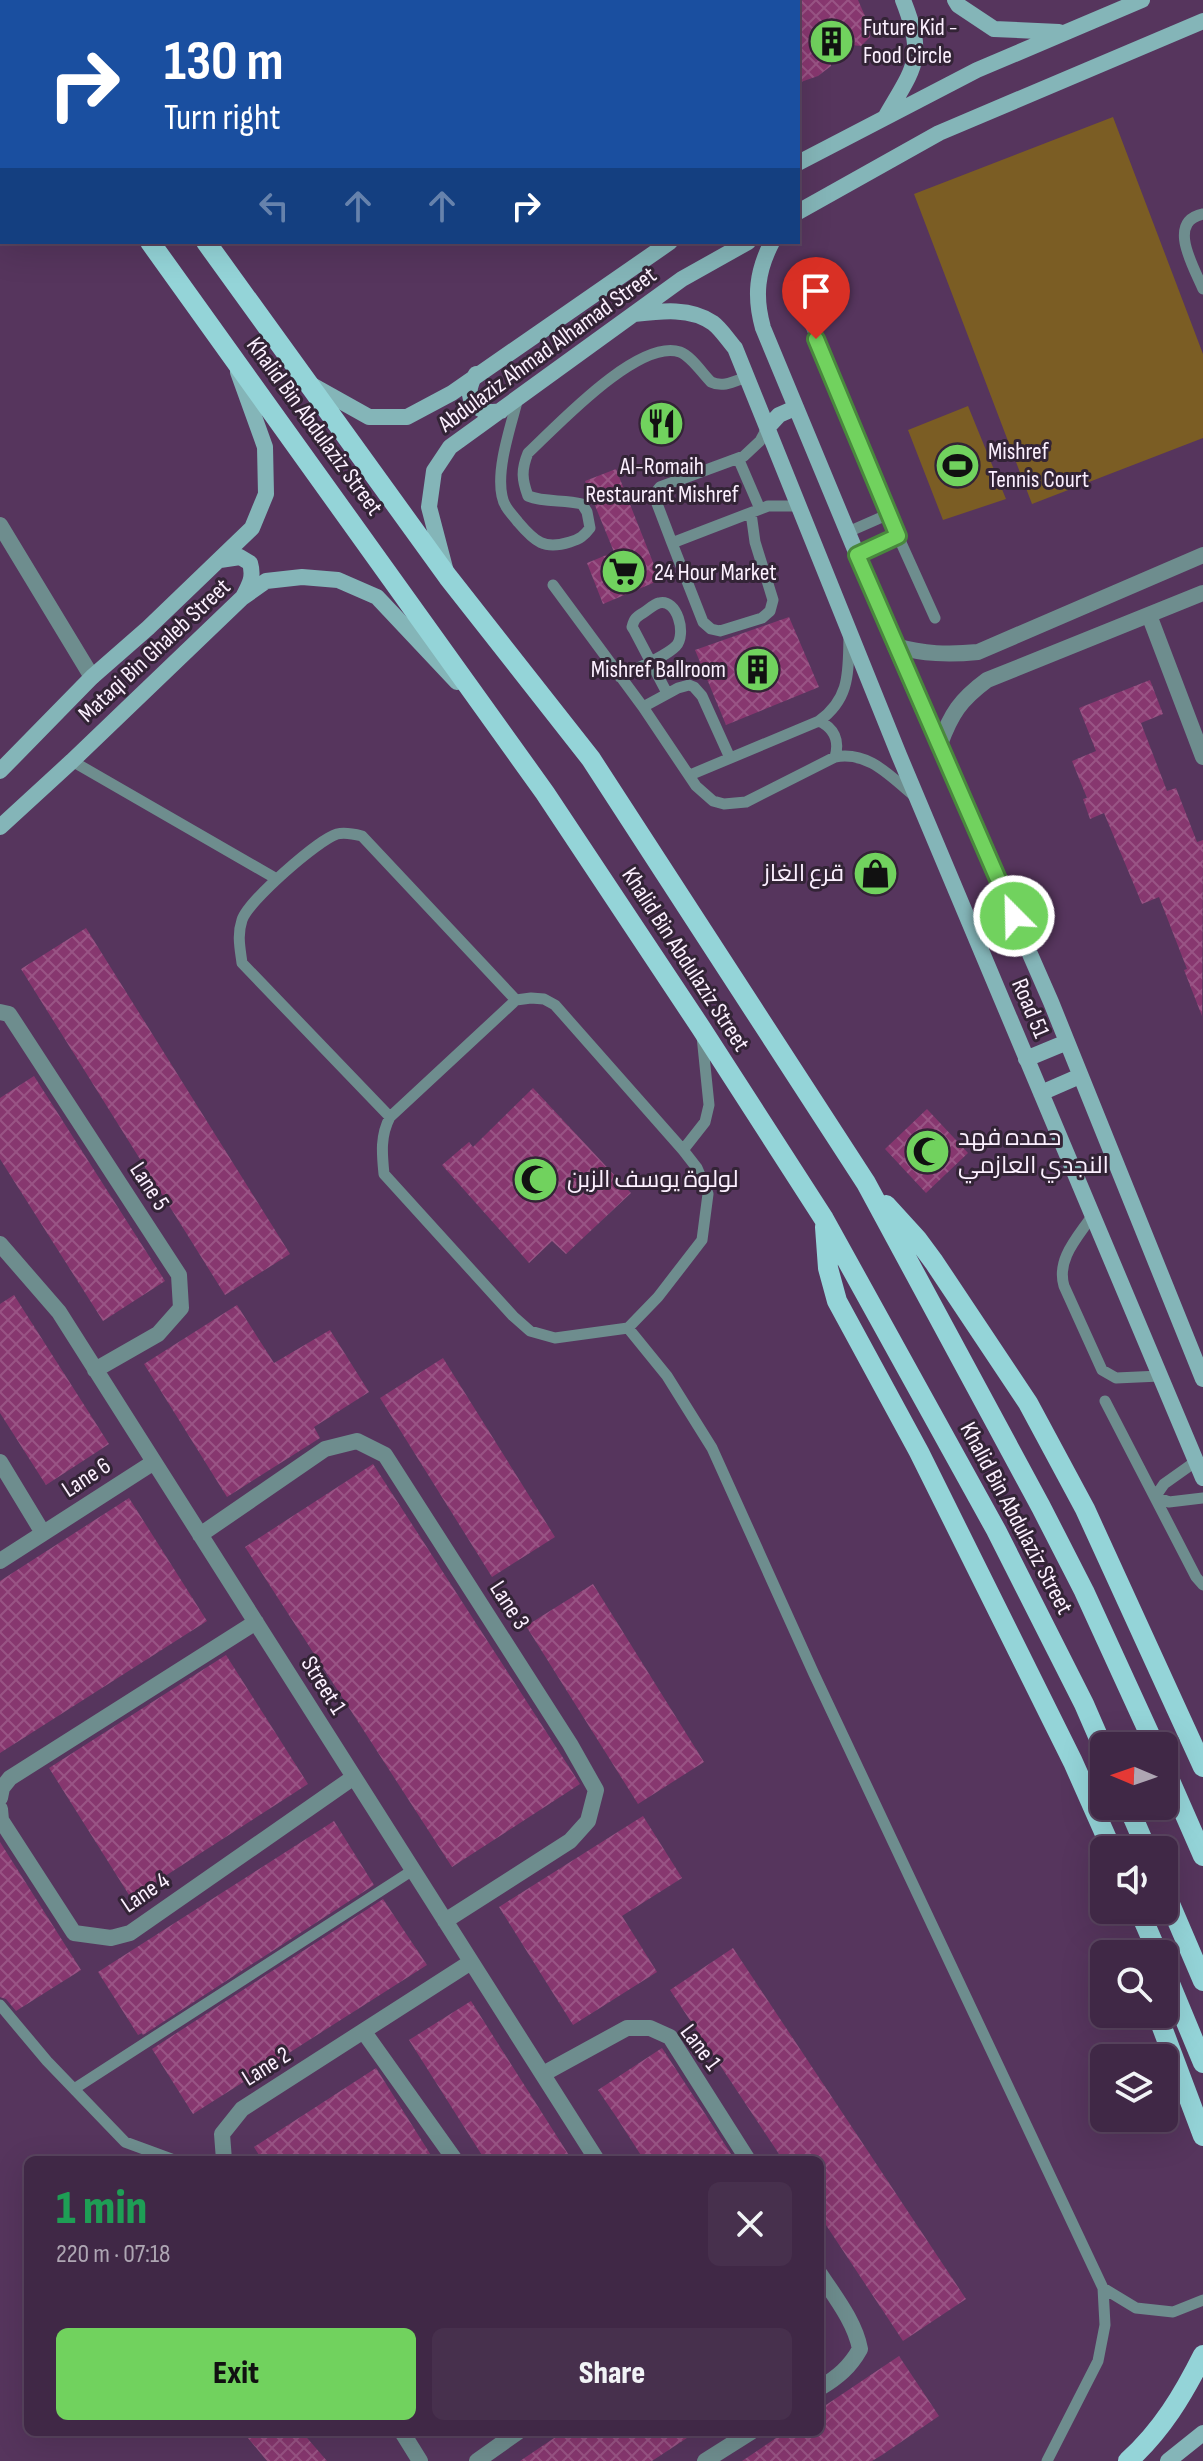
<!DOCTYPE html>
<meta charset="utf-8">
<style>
body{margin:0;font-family:"Sofia Sans Condensed",Cairo,sans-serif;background:#47304d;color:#f1f3f6;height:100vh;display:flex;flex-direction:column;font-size:30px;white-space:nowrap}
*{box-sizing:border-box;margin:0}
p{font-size:26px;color:#aea6b3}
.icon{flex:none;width:44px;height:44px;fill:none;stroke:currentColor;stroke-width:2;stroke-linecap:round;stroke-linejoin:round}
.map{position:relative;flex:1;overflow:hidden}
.drawer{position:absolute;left:24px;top:2156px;width:800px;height:280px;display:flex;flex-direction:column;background:#402846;border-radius:12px;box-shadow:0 8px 32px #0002,0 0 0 2px #59445f}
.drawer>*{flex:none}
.top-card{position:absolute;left:0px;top:0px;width:800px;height:244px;box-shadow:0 8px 32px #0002,0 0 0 2px #59445f;background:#1a4fa0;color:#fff;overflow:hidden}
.needle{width:52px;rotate:272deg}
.fabs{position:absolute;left:1090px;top:1732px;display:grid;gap:16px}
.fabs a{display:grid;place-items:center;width:88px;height:88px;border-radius:12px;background:#402846;box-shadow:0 8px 32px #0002,0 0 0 2px #59445f;font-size:40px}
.pin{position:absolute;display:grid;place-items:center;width:68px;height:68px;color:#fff;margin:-82px -34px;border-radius:50% 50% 50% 0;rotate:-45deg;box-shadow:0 0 8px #0007}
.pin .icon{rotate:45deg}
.me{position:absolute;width:88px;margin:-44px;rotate:337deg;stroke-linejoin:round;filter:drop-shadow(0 0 6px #0008)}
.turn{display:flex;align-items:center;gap:28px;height:168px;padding:0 32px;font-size:36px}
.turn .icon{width:104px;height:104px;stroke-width:2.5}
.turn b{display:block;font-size:56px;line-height:68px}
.lanes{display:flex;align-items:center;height:76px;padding:0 32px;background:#0003;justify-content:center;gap:40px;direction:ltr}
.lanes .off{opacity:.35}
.round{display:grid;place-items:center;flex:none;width:84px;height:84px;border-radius:12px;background:#47304d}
.head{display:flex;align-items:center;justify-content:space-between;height:136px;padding:0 32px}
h1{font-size:48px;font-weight:800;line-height:60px;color:#1e9e55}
.cta{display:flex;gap:16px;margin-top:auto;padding:16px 32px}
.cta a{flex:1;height:92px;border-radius:12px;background:#71d25e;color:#111;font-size:32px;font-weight:800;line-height:92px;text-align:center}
.cta a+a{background:#47304d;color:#f1f3f6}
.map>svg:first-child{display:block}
</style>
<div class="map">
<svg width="1203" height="2461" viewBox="0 0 1203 2461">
<defs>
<pattern id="building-cross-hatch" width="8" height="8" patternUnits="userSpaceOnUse" patternTransform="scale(2)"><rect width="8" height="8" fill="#87376f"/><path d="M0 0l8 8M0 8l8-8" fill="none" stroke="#995485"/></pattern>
</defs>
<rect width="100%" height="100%" fill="#56355d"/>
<path fill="#7b5d24" d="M1113,117L1203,354V438L1032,504L914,194Z
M968,406L1006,499L943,520L908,430Z"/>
<path fill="url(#building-cross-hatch)" d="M798,0H858L868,23L870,37L861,46L840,44L831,57V66L818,76L798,83Z
M616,469L660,580L603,604L587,563L614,552L585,481Z
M789,617L819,687L726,725L695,650Z
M1150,680L1163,714L1141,723L1167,791L1176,788L1197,842L1203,840L1202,1016L1184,970L1187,969L1159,897L1142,904L1104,813L1090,819L1083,799L1087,798L1072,761L1096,751L1079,708Z
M86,928L290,1254L225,1295L21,969Z
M34,1076L165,1281L103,1321L0,1159V1098Z
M533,1088L631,1193L566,1254L552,1241L529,1263L442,1165L469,1142L473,1147Z
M927,1109L968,1153L926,1193L885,1149Z
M14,1295L109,1444L46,1485L0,1413V1304Z
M237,1305L274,1363L330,1330L369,1392L314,1427L320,1438L227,1497L144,1364Z
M443,1358L555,1537L492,1577L380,1398Z
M373,1464L580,1784L452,1867L245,1547Z
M129,1498L207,1621L0,1753V1581Z
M593,1584L704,1762L638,1804L526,1626Z
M226,1655L308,1784L131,1898L49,1768Z
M643,1816L682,1878L622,1916L657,1972L573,2025L499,1907Z
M334,1821L374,1885L143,2035L142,2033L138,2035L98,1972Z
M0,1842L81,1970L16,2011L6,1999L0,1997Z
M383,1899L427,1965L193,2114L152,2049Z
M733,1948L966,2299L903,2341L820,2216V2160H783L670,1990Z
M471,2001L509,2061L572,2160H485L409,2040Z
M662,2048L700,2106L735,2160H644L617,2118L598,2090Z
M376,2068L434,2160H262L254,2147Z
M899,2356L939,2416L882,2455L872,2461H742L785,2432H820V2409Z
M243,2432H302L327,2461H267Z
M563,2432H696L652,2461H520Z"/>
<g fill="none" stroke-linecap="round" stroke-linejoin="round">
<path stroke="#6e8d8e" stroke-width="11" d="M111,0L113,2
M132,0L133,2
M221,0L222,2
M547,2L550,0
M1203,214C1166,222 1194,267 1203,289
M792,281L898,536L935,618
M518,398C511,426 496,468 502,496C504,507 511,513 518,522C535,542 544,550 570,542C580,539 584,536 590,528L587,512L582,504C564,499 546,503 528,496C522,480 521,470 528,453C556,427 638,338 680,352C691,356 702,373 711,382C723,388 735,381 747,377
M767,428L760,441L744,456L660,487L655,493L656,501L672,543L768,506H799
M738,458L760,509
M848,532L889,514
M672,543L703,622L711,629L720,631L762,618L770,611L773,600L755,542L751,513
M857,555L898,536
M553,585L643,707L696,786L713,801L724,804L746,802L835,757C868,751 889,775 913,795
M620,677C636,668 664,658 676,646C687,634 677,598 659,603C654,604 648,610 643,613C636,617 634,619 632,627L634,630L667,693
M643,707L678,688L689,685L694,687L702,696L730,758
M819,721C834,728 840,740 835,757
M72,761L275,878
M690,775L819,721C851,698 848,671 849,636
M531,998L544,999L555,1005L683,1150L697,1168L708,1194L702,1240L658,1297L628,1328L555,1338L530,1331L513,1316L384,1174C382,1154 380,1136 390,1117L516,1000Z
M390,1117L242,963C240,948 237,935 242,920C248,901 318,840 337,834C345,832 354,834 362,836L516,1000
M683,1150L705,1122L709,1105L702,1036
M1092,1216C1078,1237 1056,1259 1064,1286L1102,1370L1116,1378L1160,1376
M628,1328L667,1376L712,1448L814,1674L1103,2288L1105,2325L1098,2361L1047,2461
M1105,1401L1196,1577L1203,1585
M1155,1497L1164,1484L1195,1462
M1156,1497L1169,1502L1203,1498
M0,2005L47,2061L125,2142L174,2160
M74,2089L413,1870
M1103,2288L1136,2308L1173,2312L1203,2300"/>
<path stroke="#6e8d8e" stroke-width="16" d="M0,525L92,677
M1149,615L1203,757
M895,646C924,654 948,655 978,652L1203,555
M940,744C951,714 960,700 987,680L1203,593
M0,1012L9,1014L179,1275L181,1308L158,1334L95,1370
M0,1244L59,1312L597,2160
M0,1462L43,1533
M200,1535L325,1449L357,1441L385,1455L570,1744L596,1790L588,1821L570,1841L445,1921
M0,1561L154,1462
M0,1798L2,1788L10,1778L256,1622
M0,1809L1,1820L74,1933L111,1938L130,1933L354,1777
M364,2032L455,2160
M543,2074L627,2028H650L670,2037L748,2160
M224,2160L222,2134L242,2109L471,1962
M820,2274C835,2297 855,2322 860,2349C850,2367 838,2377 820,2388
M402,2432L420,2461
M477,2461L518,2432
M705,2461L751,2432"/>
<path stroke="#84b5b8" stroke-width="16" d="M955,0L958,5L994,29L1059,32
M886,116C915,66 926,58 903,0
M798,163L977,70L1142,0
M798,212L939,133L1203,21
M772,242C757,271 754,296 763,328L895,646L1051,1002L1203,1379
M635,314C660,311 691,307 713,323C721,329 728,340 735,348L899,755L1203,1478
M476,374C461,397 475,416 501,411
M310,384L369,417H407L452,393L670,242
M767,428L779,415L795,408
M220,560L240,557L250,563C254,577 250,584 243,597
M445,568L429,507L434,471L450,447L682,279L748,242
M0,771L92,677L148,628L252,528L266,494L265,447L238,372
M0,827L72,761L242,598L266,581L302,577L338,580L377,597L457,682
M1026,1059L1067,1042
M1041,1093L1080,1076
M1168,2461L1203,2433"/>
<path stroke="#94d4d8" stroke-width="20" d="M34,0L35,2
M0,36L2,39
M150,242L545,793L701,1028L824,1219L996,1530L1084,1704L1104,1750
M206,242L448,577L591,759L866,1183L1041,1507L1084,1591L1155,1746
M886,1205L917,1239L934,1262L1028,1403L1085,1509L1203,1767
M825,1227L828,1268L837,1301L919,1452L1073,1762L1112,1850
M1164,1767L1203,1856
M1128,1806L1147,1850
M1164,1890L1203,1981
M1139,1910L1158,1954
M1164,1969L1203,2063
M1157,2014L1203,2136
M1128,2461C1162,2430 1183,2395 1203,2355"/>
</g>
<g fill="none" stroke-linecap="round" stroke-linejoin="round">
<defs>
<path id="route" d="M816,339L898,536L857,555L1014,916"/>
</defs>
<use href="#route" stroke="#49883d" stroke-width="20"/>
<use href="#route" stroke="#71d25e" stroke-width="14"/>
</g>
<defs>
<symbol id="building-disc" viewBox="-11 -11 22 22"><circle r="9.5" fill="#71d25e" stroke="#332436"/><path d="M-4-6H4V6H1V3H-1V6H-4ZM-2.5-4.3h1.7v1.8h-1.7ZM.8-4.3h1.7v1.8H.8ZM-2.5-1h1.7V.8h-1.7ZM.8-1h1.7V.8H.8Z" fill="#111"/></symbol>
<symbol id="restaurant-disc" viewBox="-11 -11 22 22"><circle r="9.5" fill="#71d25e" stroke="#332436"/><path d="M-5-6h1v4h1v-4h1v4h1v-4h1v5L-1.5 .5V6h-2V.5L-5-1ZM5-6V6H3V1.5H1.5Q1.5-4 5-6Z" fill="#111"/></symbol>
<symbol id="stadium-disc" viewBox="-11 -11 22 22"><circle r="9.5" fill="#71d25e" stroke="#332436"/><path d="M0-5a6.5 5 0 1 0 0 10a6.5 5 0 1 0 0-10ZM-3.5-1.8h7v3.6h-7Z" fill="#111"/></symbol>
<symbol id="supermarket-disc" viewBox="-11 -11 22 22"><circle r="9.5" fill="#71d25e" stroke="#332436"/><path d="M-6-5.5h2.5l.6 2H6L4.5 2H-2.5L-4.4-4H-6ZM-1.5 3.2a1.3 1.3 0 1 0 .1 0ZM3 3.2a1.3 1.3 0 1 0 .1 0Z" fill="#111"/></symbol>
<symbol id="shop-disc" viewBox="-11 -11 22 22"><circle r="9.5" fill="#71d25e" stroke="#332436"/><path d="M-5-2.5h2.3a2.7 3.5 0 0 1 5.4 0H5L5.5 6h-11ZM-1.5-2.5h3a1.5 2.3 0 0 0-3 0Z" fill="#111"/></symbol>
<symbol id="mosque-disc" viewBox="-11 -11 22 22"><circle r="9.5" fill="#71d25e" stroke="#332436"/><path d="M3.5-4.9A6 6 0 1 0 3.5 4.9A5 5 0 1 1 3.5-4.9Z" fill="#111"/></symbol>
</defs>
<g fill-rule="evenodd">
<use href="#building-disc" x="806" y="16" width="51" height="51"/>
<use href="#restaurant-disc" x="636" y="398" width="51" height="51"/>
<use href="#stadium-disc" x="932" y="440" width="51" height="51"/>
<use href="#supermarket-disc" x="598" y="546" width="51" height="51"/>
<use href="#building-disc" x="732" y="644" width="51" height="51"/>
<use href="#shop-disc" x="850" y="848" width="51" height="51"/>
<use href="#mosque-disc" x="902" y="1126" width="51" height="51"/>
<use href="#mosque-disc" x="510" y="1154" width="51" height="51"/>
</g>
<g text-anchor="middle" stroke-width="6" stroke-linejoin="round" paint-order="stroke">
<g font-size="24" fill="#fcf0ff" stroke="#332436" text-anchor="start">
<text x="863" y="35">Future Kid -<tspan x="863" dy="28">Food Circle</tspan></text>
<text x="988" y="459">Mishref<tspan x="988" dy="28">Tennis Court</tspan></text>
<text x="662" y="474" text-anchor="middle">Al-Romaih<tspan x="662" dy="28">Restaurant Mishref</tspan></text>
<text x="654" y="580">24 Hour Market</text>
<text x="726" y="677" text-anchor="end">Mishref Ballroom</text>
<text x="844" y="881" text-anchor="end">قرع الغاز</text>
<text x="958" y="1145">حمده فهد<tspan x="958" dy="28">النجدي العازمي</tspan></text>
<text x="567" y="1187">لولوة يوسف الزبن</text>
</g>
<g font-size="24" fill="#fcf0ff" stroke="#332436">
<text transform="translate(547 349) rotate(-36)" y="8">Abdulaziz Ahmad Alhamad Street</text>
<text transform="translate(315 426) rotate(54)" y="8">Khalid Bin Abdulaziz Street</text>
<text transform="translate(154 650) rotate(-43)" y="8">Mataqi Bin Ghaleb Street</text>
<text transform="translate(686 959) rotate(57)" y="8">Khalid Bin Abdulaziz Street</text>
<text transform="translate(1031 1008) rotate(67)" y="8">Road 51</text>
<text transform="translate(150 1186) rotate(57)" y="8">Lane 5</text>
<text transform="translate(86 1477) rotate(-33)" y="8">Lane 6</text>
<text transform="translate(1017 1518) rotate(62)" y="8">Khalid Bin Abdulaziz Street</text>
<text transform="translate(510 1605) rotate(57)" y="8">Lane 3</text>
<text transform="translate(324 1685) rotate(58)" y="8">Street 1</text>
<text transform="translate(145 1892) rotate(-34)" y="8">Lane 4</text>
<text transform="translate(701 2047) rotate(53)" y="8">Lane 1</text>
<text transform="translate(266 2066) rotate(-32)" y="8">Lane 2</text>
</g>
</g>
</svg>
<div class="fabs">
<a><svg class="needle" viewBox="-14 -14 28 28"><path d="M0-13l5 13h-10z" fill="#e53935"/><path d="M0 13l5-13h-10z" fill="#aea6b3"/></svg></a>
<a><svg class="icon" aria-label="sound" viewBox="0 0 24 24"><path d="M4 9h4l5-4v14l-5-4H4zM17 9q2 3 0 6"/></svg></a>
<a><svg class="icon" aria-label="search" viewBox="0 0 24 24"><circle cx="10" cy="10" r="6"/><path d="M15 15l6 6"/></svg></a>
<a><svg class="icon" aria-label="layers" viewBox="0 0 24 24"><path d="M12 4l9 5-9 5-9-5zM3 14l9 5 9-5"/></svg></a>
</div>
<div class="pin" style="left:816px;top:339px;background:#d93025"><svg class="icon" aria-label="arrive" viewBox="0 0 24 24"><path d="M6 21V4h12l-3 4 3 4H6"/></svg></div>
<svg class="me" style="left:1014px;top:916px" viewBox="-20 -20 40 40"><circle r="17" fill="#71d25e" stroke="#fff" stroke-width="3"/><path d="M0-11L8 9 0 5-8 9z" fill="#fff"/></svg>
<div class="top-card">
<div class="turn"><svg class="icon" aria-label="right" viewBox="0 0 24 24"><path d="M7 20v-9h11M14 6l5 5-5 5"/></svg><div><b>130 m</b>Turn right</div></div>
<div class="lanes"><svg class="icon off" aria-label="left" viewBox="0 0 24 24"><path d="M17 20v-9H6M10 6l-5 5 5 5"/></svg><svg class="icon off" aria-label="ahead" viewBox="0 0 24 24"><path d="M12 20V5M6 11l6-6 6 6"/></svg><svg class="icon off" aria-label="ahead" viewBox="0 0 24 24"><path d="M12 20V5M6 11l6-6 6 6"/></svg><svg class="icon" aria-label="right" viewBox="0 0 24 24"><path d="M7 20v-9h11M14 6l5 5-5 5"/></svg></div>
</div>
<section class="drawer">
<div class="head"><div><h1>1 min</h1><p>220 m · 07:18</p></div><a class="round"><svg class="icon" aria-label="close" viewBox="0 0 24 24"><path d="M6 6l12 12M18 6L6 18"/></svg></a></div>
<div class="cta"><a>Exit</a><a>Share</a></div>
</section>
</div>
